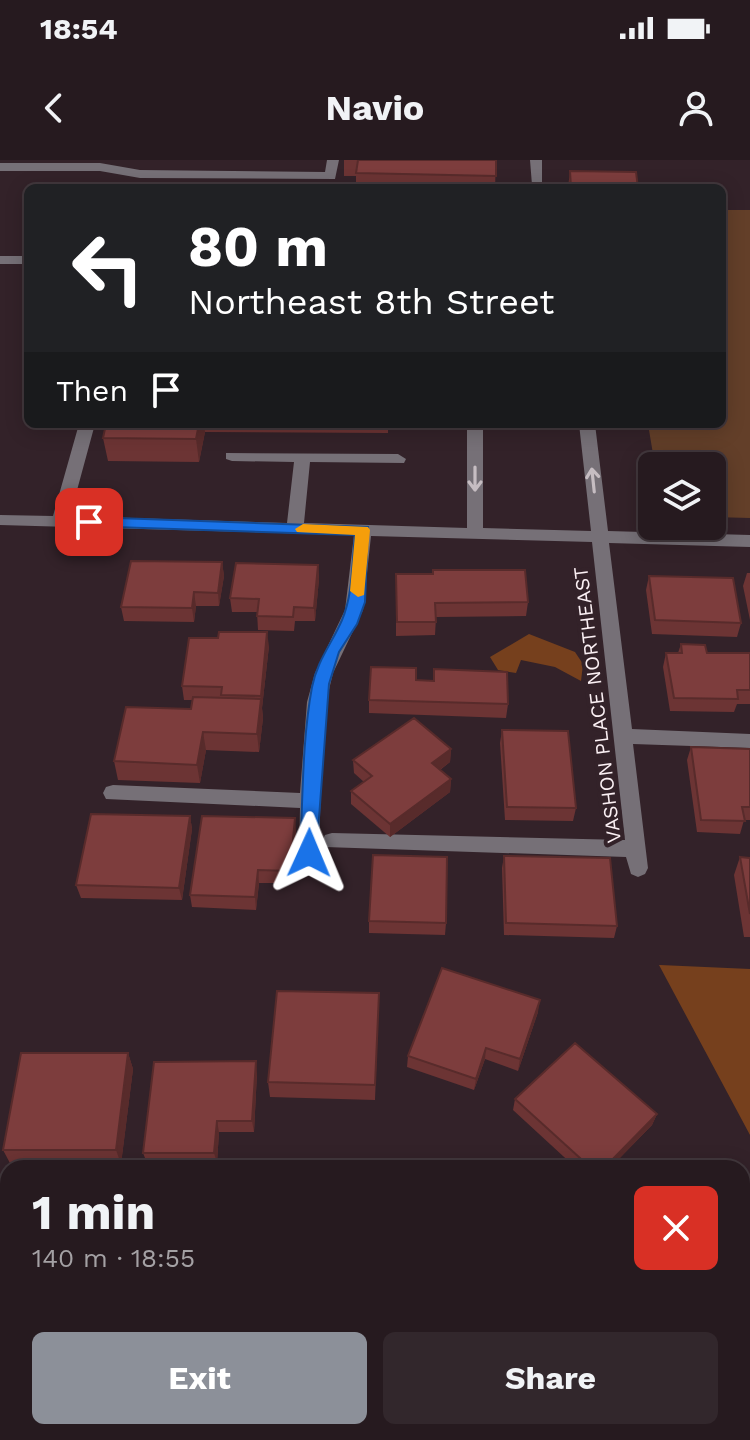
<!DOCTYPE html>
<meta charset="utf-8">
<style>
body{margin:0;font-family:"Work Sans",sans-serif;background:#32272c;color:#f1f3f6;height:100vh;display:flex;flex-direction:column;font-size:30px;white-space:nowrap}
*{box-sizing:border-box;margin:0}
p{font-size:26px;color:#a4a1a4}
.icon{flex:none;width:44px;height:44px;fill:none;stroke:currentColor;stroke-width:2;stroke-linecap:round;stroke-linejoin:round}
.map{position:relative;flex:1;overflow:hidden}
.details{position:absolute;left:0px;top:1000px;width:750px;height:280px;display:flex;flex-direction:column;background:#261a1f;border-radius:24px 24px 0 0;box-shadow:0 4px 20px #0003,0 0 0 2px #42383d}
.details>*{flex:none}
.guide{position:absolute;left:24px;top:24px;width:702px;height:244px;border-radius:12px;box-shadow:0 4px 20px #0003,0 0 0 2px #42383d;background:#202124;color:#fff;overflow:hidden}
.controls{position:absolute;left:638px;top:292px;display:grid;gap:16px}
.controls a{display:grid;place-items:center;width:88px;height:88px;border-radius:12px;background:#261a1f;box-shadow:0 4px 20px #0003,0 0 0 2px #42383d;font-size:40px}
.pin{position:absolute;display:grid;place-items:center;width:68px;height:68px;color:#fff;margin:-34px;border-radius:16px;box-shadow:0 4px 12px #0006}
.me{position:absolute;width:88px;margin:-44px;rotate:1deg;stroke-linejoin:round;filter:drop-shadow(0 0 6px #0008)}
.turn{display:flex;align-items:center;gap:28px;height:168px;padding:0 32px;font-size:36px}
.turn .icon{width:104px;height:104px;stroke-width:2.5}
.turn b{display:block;font-size:56px;line-height:68px}
.then{display:flex;align-items:center;height:76px;padding:0 32px;background:#0003;gap:16px;font-size:30px}
.round{display:grid;place-items:center;flex:none;width:84px;height:84px;border-radius:12px;background:#32272c}
.summary{display:flex;align-items:center;justify-content:space-between;height:136px;padding:0 32px}
h1{font-size:48px;font-weight:700;line-height:60px}
.primary-button{display:flex;gap:16px;margin-top:auto;padding:16px 32px}
.primary-button a{flex:1;height:92px;border-radius:12px;background:#8c9099;color:#fff;font-size:32px;font-weight:700;line-height:92px;text-align:center}
.primary-button a+a{background:#32272c;color:#f1f3f6}
.status{display:flex;justify-content:space-between;align-items:center;height:56px;padding:0 40px;background:#261a1f;direction:ltr}
.status svg{height:22px;fill:currentColor}
header{display:flex;justify-content:space-between;align-items:center;height:104px;padding:0 32px;background:#261a1f;font-size:36px;font-weight:700}
.map>svg:first-child{display:block}
</style>
<div class="status"><b>18:54</b><svg viewBox="0 0 49 12"><path d="M0 12V9h3v3zM5 12V6h3v6zM10 12V3h3v9zM15 12V0h3v12zM26 1h20v11H26zM47 4h2v5h-2z"/></svg></div>
<header><svg class="icon" aria-label="back" viewBox="0 0 24 24"><path d="M15 5l-7 7 7 7"/></svg>Navio<svg class="icon" aria-label="person" viewBox="0 0 24 24"><circle cx="12" cy="8" r="4"/><path d="M4 21q1-7 8-7t8 7"/></svg></header>
<div class="map">
<svg width="750" height="1280" viewBox="0 0 750 1280">
<rect width="100%" height="100%" fill="#332229"/>
<path fill="#633f29" d="M722,50H750V358L712,357V306H655L648,264H722Z"/>
<path fill="#76401d" d="M529,474L575,492L583,504L581,521L555,507L521,500L516,513L498,510L490,497Z
M660,805L750,809V975L659,805Z
M750,1058V1280H707L710,1272H742V1110Z"/>
<g fill="none" stroke-linecap="round" stroke-linejoin="round">
<path fill="#767077" fill-rule="evenodd" d="M327,0H339L335,19L140,18L100,11H0V3H100L140,10L325,12Z
M530,0H542V28L532,25Z
M0,96H28V104H0Z
M79,264H95L70,356L287,363L294,302L232,301L226,299V293L398,294L406,299L404,303L310,302L304,363L467,368V264H483V368L591,371L579,264H595L608,371L750,375V387L609,383L632,569L750,574V588L633,584L648,708L645,714L638,717L631,714L626,697L325,687L322,681L325,675L332,673L625,680L592,382L371,376L363,450L333,513L326,542L322,585L319,693L316,699L309,701L302,699L299,693L300,648L106,639L103,633L106,627L113,625L300,633L307,542L315,513L345,450L354,375L0,365V355L53,356Z
M8,1122V1148L0,1150V1124Z"/>
</g>
<path fill="#6c3434" d="M344,0H496L495,28H356V16H344Z
M570,11L638,28H568Z
M106,264H388V273L205,272L199,302L108,301L103,278Z
M222,402L224,416L219,446H196L194,462L124,461L121,447Z
M318,405L319,419L315,461H295L294,471L258,470L257,452H232L230,438Z
M747,413H750V460L743,426Z
M396,414L528,442L526,456L436,457L435,475L396,476Z
M649,416L741,463L737,477L652,474L646,430Z
M681,484L707,493H750V544H737L734,552L670,551L663,507L666,493H678Z
M269,486L262,548L263,558L259,592L206,590L200,623L118,620L114,601L191,549L193,540H184L182,526Z
M416,520L508,544L506,558L369,553V540Z
M502,570L576,648L573,661L505,660L500,583Z
M691,587L750,589V660H744L740,674L697,672L687,600Z
M451,589L450,602L440,610L451,619L450,632L390,677L351,644V631L364,622L354,613L353,600Z
M190,656L192,669L182,740L81,738L76,725Z
M296,671L291,723H259L256,750L192,747L190,735Z
M504,696L617,766L614,778L504,775L502,708Z
M740,697L750,698V777H744L734,715Z
M369,761L446,763L445,775L369,773Z
M379,833L375,940L270,937L268,922Z
M538,852L518,911L485,899L474,930L407,907L408,896Z
M128,893L133,909L121,1004L11,1005L3,990Z
M257,913L254,972H219L217,1003H147L143,993Z
M515,939L657,954L652,965L610,1008H576L513,950Z
M519,1272H615L629,1280H532Z"/>
<path fill="#582b2b" d="M199,264H204L205,272L199,302L196,279Z
M222,402L224,416L219,446L218,433Z
M318,405L319,419L315,461L314,448Z
M194,432L196,446L194,462L192,448Z
M267,472L269,486L262,548L263,558L259,592L257,574Z
M203,572L206,590L200,623L197,605Z
M451,589L450,602L431,616L432,603Z
M451,619L450,632L390,677V664Z
M190,656L192,669L182,740L179,728Z
M295,658L296,671L291,723L290,711Z
M258,710L259,723L256,750L255,737Z
M540,840L538,852L518,911L520,899Z
M486,888L485,899L474,930L476,919Z
M128,893L133,909L121,1004L116,990Z
M256,901L257,913L254,972L252,961Z
M657,954L652,965L610,1008H604Z
M217,961L219,972L217,1003L214,993Z
M64,1272H74L72,1280H63Z
M215,1272H220L219,1280H214Z"/>
<path fill="#7d3d3d" stroke="#582b2b" stroke-width="2" d="M358,0H496V16L356,13Z
M570,11L636,12L638,28H571Z
M106,264H199L196,279L103,278Z
M131,401L222,402L218,433L194,432L192,448L121,447Z
M236,403L318,405L314,448L294,447L293,457L257,456L259,439L230,438Z
M433,410H525L528,442L435,443L436,462H397L396,414H433Z
M649,416L733,418L741,463L655,460Z
M219,472H267L261,536L221,535L222,527L182,526L189,478H218Z
M681,484L705,485L707,493H750V530H737L738,539L674,538L666,493H682Z
M371,507L416,508V520L434,521V509L507,512L508,544L369,540Z
M193,537L261,539L257,574L203,572L197,605L114,601L126,547L191,549Z
M414,558L451,589L432,603L451,619L390,664L351,631L372,616L353,600Z
M502,570L568,571L576,648L507,647Z
M691,587L750,589V647H742L745,661L701,660Z
M91,654L190,656L179,728L76,725Z
M202,656L295,658L290,711L258,710L255,737L190,735Z
M373,695L447,697L446,763L369,761Z
M504,696L610,698L617,766L506,763Z
M740,697L750,698V754Z
M442,808L540,840L520,899L486,888L476,919L408,896Z
M277,831L379,833L375,925L268,922Z
M575,883L657,954L604,1008H591L515,939Z
M21,893H128L116,990H3Z
M256,901L252,961H217L214,993H143L154,902Z
M0,1243L8,1244V1272H64L63,1280H0Z
M88,1272H215L214,1280H87Z
M533,1272H615L629,1280H535L537,1275Z
M353,1277V1280H315Z"/>
<defs><path id="oneway-shaft" d="M-6 0H5M1.5-3L5.5 0L1.5 3" fill="none" stroke-width="1.6" stroke-linecap="round" stroke-linejoin="round" transform="scale(2)"/></defs>
<g stroke="#c6bdc2">
<use href="#oneway-shaft" transform="translate(475 319) rotate(90)"/>
<use href="#oneway-shaft" transform="translate(593 320) rotate(-96)"/>
</g>
<path fill="#1a73e8" stroke="#114b97" stroke-width="2" d="M89,357L368,367L365,442L357,464L339,492L329,524L316,698H303L300,693C303,638 302,581 312,527C317,501 332,483 342,460C353,434 352,403 355,375L84,366V359Z"/>
<path fill="#f59e0b" d="M303,364L368,367L370,370L364,435L358,437L350,431L355,375L297,372L295,369Z"/>
<g text-anchor="middle" stroke-width="8" stroke-linejoin="round" paint-order="stroke">
<g font-size="20" fill="#fbf0f4" stroke="#332229">
<text transform="translate(597 545) rotate(-97)" y="7">VASHON PLACE NORTHEAST</text>
</g>
</g>
</svg>
<div class="controls">
<a><svg class="icon" aria-label="layers" viewBox="0 0 24 24"><path d="M12 4l9 5-9 5-9-5zM3 14l9 5 9-5"/></svg></a>
</div>
<div class="pin" style="left:89px;top:362px;background:#d93025"><svg class="icon" aria-label="arrive" viewBox="0 0 24 24"><path d="M6 21V4h12l-3 4 3 4H6"/></svg></div>
<svg class="me" style="left:309px;top:693px" viewBox="-20 -20 40 40"><path d="M0-17L14 15 0 8-14 15z" fill="#1a73e8" stroke="#fff" stroke-width="4"/></svg>
<div class="guide">
<div class="turn"><svg class="icon" aria-label="left" viewBox="0 0 24 24"><path d="M17 20v-9H6M10 6l-5 5 5 5"/></svg><div><b>80 m</b>Northeast 8th Street</div></div>
<div class="then">Then<svg class="icon" aria-label="arrive" viewBox="0 0 24 24"><path d="M6 21V4h12l-3 4 3 4H6"/></svg></div>
</div>
<section class="details">
<div class="summary"><div><h1>1 min</h1><p>140 m · 18:55</p></div><a class="round" style="background:#d93025;color:#fff"><svg class="icon" aria-label="close" viewBox="0 0 24 24"><path d="M6 6l12 12M18 6L6 18"/></svg></a></div>
<div class="primary-button"><a>Exit</a><a>Share</a></div>
</section>
</div>
